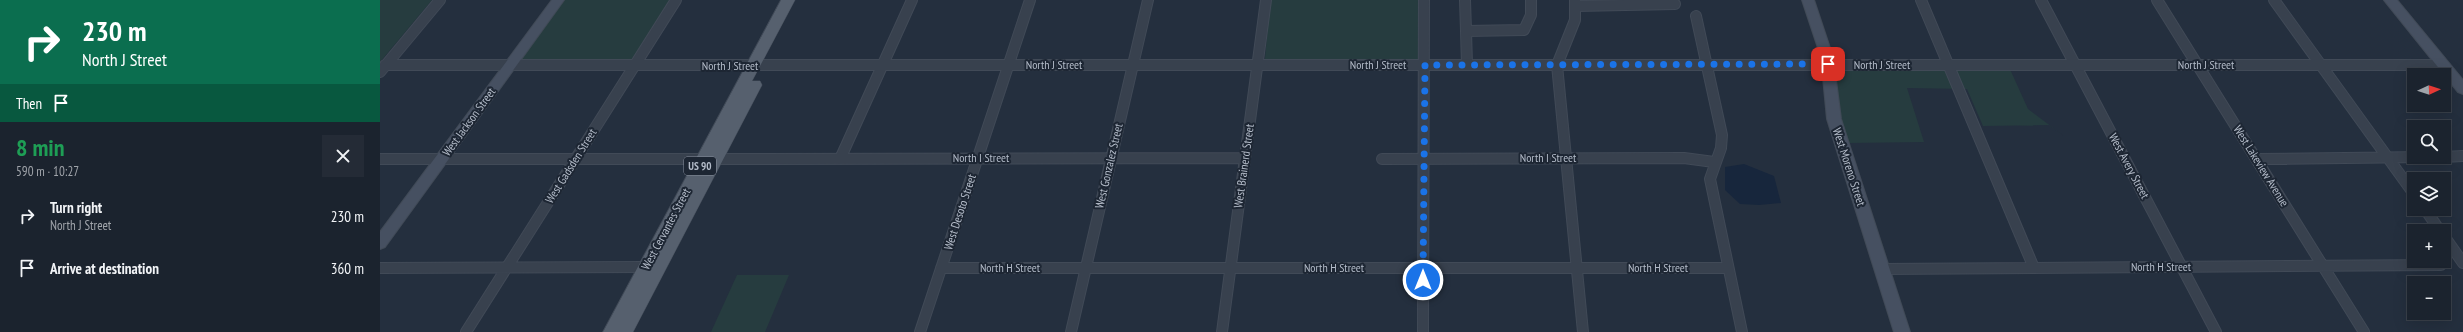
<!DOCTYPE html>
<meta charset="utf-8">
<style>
body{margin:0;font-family:"PT Sans Narrow",sans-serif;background:#242b36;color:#f1f3f6;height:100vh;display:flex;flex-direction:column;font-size:15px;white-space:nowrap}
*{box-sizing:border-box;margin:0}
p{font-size:13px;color:#a0a4aa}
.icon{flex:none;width:22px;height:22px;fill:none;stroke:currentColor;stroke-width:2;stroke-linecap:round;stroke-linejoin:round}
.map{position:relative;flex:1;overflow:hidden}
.panel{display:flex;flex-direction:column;background:#1b232e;width:380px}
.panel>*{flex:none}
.top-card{background:#0b6e4f;color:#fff;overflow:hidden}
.needle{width:26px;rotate:87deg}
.buttons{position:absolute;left:2027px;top:68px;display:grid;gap:8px}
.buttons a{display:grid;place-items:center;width:44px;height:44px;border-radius:0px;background:#1b232e;box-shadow:0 4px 16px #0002,0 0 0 1px #39404a;font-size:20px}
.pin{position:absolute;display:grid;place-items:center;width:34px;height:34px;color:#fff;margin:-17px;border-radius:8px;box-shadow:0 2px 6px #0006}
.me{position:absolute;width:44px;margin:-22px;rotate:0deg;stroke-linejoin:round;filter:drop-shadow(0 0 3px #0008)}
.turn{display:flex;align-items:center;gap:14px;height:84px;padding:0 16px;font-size:18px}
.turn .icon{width:52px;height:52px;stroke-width:2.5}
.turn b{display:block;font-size:28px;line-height:34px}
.then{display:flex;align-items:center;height:38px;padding:0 16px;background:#0003;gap:8px;font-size:15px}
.round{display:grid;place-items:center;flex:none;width:42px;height:42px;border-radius:0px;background:#242b36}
.overview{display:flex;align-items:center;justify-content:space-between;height:68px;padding:0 16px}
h1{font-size:24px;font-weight:600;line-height:30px;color:#1e9e55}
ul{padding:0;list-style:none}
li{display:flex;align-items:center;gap:12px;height:52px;padding:0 16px}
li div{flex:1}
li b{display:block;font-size:15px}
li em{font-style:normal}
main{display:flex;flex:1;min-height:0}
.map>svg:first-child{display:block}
</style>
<main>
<section class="panel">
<div class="top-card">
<div class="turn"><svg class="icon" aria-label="right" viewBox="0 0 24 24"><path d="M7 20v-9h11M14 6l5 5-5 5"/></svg><div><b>230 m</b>North J Street</div></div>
<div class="then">Then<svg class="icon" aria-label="arrive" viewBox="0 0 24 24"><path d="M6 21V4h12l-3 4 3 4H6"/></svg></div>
</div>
<div class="overview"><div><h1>8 min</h1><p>590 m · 10:27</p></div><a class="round"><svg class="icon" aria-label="close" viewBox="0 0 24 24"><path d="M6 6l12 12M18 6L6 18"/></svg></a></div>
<ul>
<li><svg class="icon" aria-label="right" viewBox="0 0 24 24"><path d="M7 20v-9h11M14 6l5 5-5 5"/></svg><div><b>Turn right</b><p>North J Street</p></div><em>230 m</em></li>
<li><svg class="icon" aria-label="arrive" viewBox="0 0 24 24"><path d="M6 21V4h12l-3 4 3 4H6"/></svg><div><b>Arrive at destination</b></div><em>360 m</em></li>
</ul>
</section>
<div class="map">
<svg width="2083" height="332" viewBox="0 0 2083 332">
<rect width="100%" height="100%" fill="#242f3e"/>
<path fill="#263c3f" d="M0,0H52L0,62Z
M182,0H291L252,63H136Z
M890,0H1040L1039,61L885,59Z
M1629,67L1648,109L1684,136L1669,125L1603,126L1587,89L1527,88L1544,142L1468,143L1457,114L1455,69Z
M357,275H409L385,332H331Z"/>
<path fill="#17263c" d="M1364,164L1394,176L1401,203L1379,205L1360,204L1345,190V167Z"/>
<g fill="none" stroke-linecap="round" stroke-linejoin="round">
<defs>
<path id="street" d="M1085,0L1086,31L1144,30L1151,15V0
M1195,0V20L1177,65L1203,332
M1541,0L1654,268
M1661,0L1836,332
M1777,0L1984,332
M1894,0L2034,194
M1196,6L1295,4
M1316,16L1342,135L1341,148L1330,179L1362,332
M1086,31L1087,65
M5,65H2063
M0,72L60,0
M2064,157L2083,156
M0,159H323
M337,159L865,158
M460,159L532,0
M1002,159L1304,158L1334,162
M1877,159L2043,157
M2045,209L2060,231
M2064,236L2083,263
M0,268L266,267
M561,268H1348
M1502,269L2061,265
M86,332L296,0
M540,332L650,0
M691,332L768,0
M842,332L886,0
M1043,332L1044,0"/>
<path id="secondary" d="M172,0H184L5,247L0,249V232Z
M1422,0H1434L1453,57L1461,119L1530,332H1514L1447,119L1441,57Z
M2004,0H2017L2083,80V94L2078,92Z"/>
<path id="primary" d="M401,0H415L372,81H380L382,85L253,332H223Z"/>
</defs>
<use href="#street" stroke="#414a57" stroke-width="12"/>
<use href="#secondary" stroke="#414a57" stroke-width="2"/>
<use href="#primary" stroke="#414a57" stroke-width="1"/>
<use href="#street" stroke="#38414e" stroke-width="10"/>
<use href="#secondary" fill="#465061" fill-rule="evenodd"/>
<use href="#primary" fill="#56606e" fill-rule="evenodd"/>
</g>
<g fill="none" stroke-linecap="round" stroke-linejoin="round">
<path stroke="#1a73e8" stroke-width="7" stroke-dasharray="0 12.6" d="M1043,280L1045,65L1448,64"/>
</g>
<g text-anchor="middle" stroke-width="4" stroke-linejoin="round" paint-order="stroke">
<rect fill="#1d2633" stroke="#878f9c" stroke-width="1" x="304" y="157" width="32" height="18" rx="3"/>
<g font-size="11" font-weight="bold" fill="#b4bcc9">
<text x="320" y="170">US 90</text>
</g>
<g font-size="12" fill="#b4bcc9" stroke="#1d2633">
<text x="674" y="69">North J Street</text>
<text x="998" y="69">North J Street</text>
<text x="1502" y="69">North J Street</text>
<text x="1826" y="69">North J Street</text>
<text x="350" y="70">North J Street</text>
<text transform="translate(89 122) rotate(-54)" y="4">West Jackson Street</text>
<text x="601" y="162">North I Street</text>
<text x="1168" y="162">North I Street</text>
<text transform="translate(191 166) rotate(-58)" y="4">West Gadsden Street</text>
<text transform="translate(729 166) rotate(-77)" y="4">West Gonzalez Street</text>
<text transform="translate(864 166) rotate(-82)" y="4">West Brainerd Street</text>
<text transform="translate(1749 166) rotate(62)" y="4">West Avery Street</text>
<text transform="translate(1881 166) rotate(58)" y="4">West Lakeview Avenue</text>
<text transform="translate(1469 167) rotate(72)" y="4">West Moreno Street</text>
<text transform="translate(580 212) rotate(-72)" y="4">West Desoto Street</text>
<text transform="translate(286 229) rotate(-62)" y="4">West Cervantes Street</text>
<text x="1781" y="271">North H Street</text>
<text x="630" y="272">North H Street</text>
<text x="954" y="272">North H Street</text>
<text x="1278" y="272">North H Street</text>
</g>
</g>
</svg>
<div class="buttons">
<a><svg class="needle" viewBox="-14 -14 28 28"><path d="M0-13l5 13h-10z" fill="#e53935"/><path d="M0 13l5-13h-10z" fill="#a0a4aa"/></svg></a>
<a><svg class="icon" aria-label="search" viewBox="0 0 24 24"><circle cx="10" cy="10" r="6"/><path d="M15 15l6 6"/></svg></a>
<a><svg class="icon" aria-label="layers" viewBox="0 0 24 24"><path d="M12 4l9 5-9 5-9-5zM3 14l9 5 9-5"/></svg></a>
<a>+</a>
<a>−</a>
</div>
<div class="pin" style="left:1448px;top:64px;background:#d93025"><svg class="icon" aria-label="arrive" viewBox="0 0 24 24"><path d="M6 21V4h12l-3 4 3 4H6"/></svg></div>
<svg class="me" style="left:1043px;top:280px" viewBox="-20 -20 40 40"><circle r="17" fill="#1a73e8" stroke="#fff" stroke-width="3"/><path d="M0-11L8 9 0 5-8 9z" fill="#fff"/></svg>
</div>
</main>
